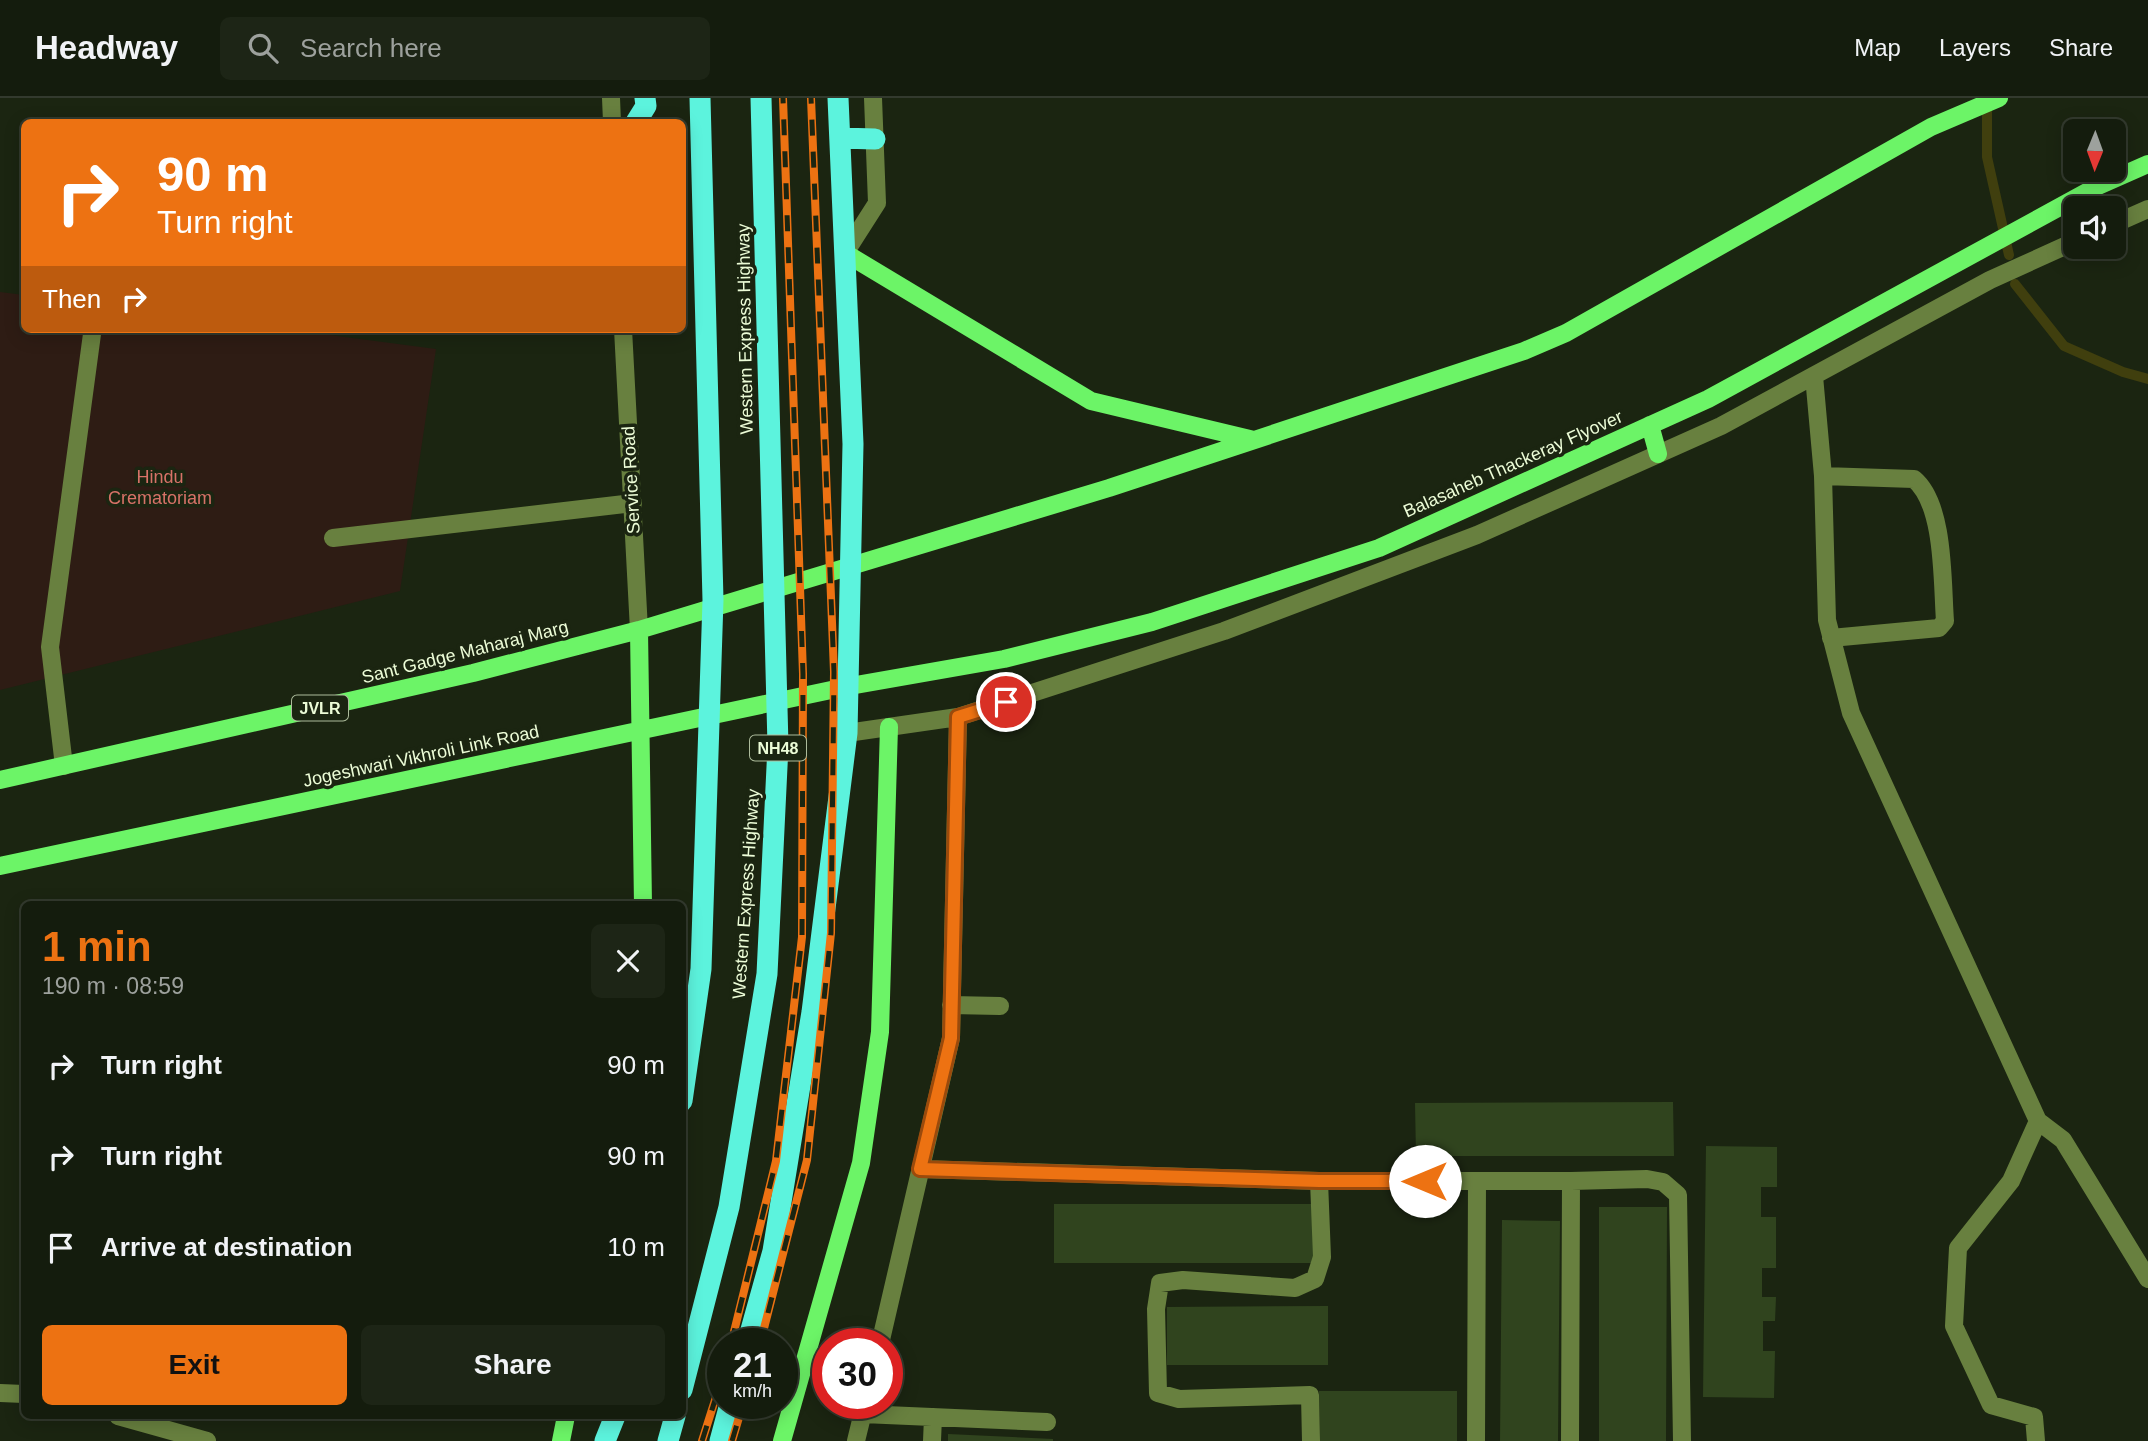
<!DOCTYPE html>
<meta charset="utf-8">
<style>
body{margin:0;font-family:Arial,sans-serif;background:#1d2516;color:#f1f3f6;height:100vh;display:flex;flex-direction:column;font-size:26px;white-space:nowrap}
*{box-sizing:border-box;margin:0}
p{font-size:23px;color:#9da19d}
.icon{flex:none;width:38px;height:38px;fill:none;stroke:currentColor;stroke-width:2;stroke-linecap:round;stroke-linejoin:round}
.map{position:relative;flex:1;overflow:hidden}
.panel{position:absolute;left:21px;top:803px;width:665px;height:518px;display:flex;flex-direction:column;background:#141c0d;border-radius:10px;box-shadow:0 4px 18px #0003,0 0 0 2px #333a2e}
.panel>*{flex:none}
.guide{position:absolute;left:21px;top:21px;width:665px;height:214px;border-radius:10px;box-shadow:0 4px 18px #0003,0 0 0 2px #333a2e;background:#ed7212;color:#fff;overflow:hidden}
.needle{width:46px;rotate:181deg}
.tools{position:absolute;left:2063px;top:21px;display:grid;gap:14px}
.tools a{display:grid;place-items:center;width:63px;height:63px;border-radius:10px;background:#141c0d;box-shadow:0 4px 18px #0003,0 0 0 2px #333a2e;font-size:35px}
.speed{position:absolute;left:707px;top:1230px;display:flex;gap:14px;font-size:35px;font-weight:700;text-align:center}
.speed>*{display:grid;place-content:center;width:91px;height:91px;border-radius:50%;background:#141c0d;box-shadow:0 4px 18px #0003,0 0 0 2px #333a2e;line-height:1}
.speed small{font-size:18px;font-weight:400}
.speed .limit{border:10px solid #d22;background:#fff;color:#111}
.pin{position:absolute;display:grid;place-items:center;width:60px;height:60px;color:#fff;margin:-30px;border:4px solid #fff;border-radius:50%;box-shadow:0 2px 7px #0007}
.me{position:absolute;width:77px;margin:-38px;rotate:270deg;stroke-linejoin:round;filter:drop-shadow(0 0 5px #0008)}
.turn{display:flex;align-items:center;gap:24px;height:147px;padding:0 21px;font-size:32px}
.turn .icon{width:91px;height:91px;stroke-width:2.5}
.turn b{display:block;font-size:49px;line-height:60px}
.then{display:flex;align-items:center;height:66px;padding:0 21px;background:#0003;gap:14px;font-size:26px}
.round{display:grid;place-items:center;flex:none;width:74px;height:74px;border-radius:10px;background:#1d2516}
.overview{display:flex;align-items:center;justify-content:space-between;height:119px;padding:0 21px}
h1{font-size:42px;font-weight:700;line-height:52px;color:#ed7212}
.cta{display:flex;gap:14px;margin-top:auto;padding:14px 21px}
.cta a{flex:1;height:80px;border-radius:10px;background:#ed7212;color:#111;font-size:28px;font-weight:700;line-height:80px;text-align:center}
.cta a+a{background:#1d2516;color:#f1f3f6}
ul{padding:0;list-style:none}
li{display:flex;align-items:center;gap:21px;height:91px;padding:0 21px}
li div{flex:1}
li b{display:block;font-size:26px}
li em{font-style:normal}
header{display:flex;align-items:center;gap:42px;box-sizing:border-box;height:98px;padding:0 35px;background:#141c0d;border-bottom:2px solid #333a2e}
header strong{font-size:33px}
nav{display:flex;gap:38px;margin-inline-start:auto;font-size:24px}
.search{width:490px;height:63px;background:#1d2516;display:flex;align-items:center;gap:18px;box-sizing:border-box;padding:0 24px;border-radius:10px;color:#9da19d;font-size:26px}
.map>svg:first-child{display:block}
</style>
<header>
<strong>Headway</strong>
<div class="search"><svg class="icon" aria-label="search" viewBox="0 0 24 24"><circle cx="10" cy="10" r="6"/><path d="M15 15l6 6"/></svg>Search here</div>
<nav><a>Map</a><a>Layers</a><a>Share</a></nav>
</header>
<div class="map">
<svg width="2148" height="1343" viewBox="0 0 2148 1343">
<rect width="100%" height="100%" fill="#1b2511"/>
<path fill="#2e1c14" d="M0,194L24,197V231H284L436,251L400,493L0,592Z"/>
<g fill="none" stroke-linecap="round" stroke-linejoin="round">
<path stroke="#403f0e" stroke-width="10" d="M1987,3V59L2009,157
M2015,186L2064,248L2123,274L2148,281"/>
</g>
<path fill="#30441e" d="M1673,1004L1674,1058H1416L1415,1005Z
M1706,1048L1777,1049V1089H1761V1119H1776V1170H1762V1199H1776L1775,1223H1763V1253H1775L1774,1300L1703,1299Z
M1054,1106H1317V1165H1054Z
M1599,1109H1667L1666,1343H1599Z
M1502,1122L1560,1123L1558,1343H1500Z
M1328,1208V1267H1167V1209Z
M1319,1293H1457V1343H1320Z
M948,1336L1053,1341V1343H948Z"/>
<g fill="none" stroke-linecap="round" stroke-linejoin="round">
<path stroke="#68803f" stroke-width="18" d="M611,0L612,24
M2114,126L2148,111
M845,155L877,105L873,0
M623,231L639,532
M1814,278L1823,378L1827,522L1851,615L2038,1023L2011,1083L1958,1150L1954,1228L1991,1307L2034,1319L2036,1343
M1823,378L1914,381C1945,407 1942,484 1945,523L1939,530L1831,540
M333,440L633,405
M958,619L1224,533L1477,437L1721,328L1990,182L2076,143
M847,635L958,619L951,940L880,1246
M64,668L50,549L92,236
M951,907L1000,908
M2038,1023L2063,1042L2148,1181
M921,1071L1319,1083H1571L1570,1343
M1571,1083L1647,1081L1663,1084L1678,1097L1682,1343
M0,1295L24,1296
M863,1316L1047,1324
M118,1318L207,1343
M856,1343L865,1306
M932,1343L933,1319
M1311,1343L1310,1297L1179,1301L1158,1295L1156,1211L1160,1185L1183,1182L1295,1190L1315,1181L1322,1159L1319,1083
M1476,1343L1477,1083"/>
<path stroke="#6cf467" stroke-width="18" d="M845,155L1091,303L1254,342
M1650,327L1658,356
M639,532L643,807
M0,682L473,575L639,532L1109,390L1524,253L1566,235L1931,29L1999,0
M0,768L850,588L1004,561L1152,524L1379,450L1708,301L2098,88L2148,66
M561,1343L566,1318
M782,1343L861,1065L880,934L889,629"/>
<path stroke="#5cf3dd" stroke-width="21" d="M636,24L646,8L645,0
M840,40L875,41
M747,1246L773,1153L812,914L847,635L853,346L838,0
M605,1343L615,1318
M668,1343L675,1318
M720,1343L730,1306"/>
<defs>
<path id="rail" d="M731,1246L776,1063L802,839L803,576L783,0
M760,1246L807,1062L831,835L834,574L811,0
M702,1343L723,1277
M732,1343L743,1306"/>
</defs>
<use href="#rail" stroke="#ed7212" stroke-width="8"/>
<use href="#rail" stroke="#1b2511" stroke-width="5" stroke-dasharray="16" stroke-linecap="butt"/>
<path stroke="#5cf3dd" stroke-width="21" d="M682,1003L701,871L713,502L700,0
M682,1292L729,1109L767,876L778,648L761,0"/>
</g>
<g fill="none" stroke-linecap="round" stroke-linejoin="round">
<defs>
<path id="route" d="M1006,604L958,619L951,940L920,1071L1319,1083H1425"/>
</defs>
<use href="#route" stroke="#9a4a0c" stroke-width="18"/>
<use href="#route" stroke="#ed7212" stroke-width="12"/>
</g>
<g text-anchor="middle" stroke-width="7" stroke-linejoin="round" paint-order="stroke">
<g fill="#1b2511" stroke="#adbc9c" stroke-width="2">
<rect x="292" y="597.5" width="56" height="25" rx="5"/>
<rect x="750" y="637.5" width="56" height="25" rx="5"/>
</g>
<g font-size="16" font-weight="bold" fill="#ecfcd7">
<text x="320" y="616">JVLR</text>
<text x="778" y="656">NH48</text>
</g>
<g font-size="18" fill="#ecfcd7" stroke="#1b2511">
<text transform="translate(745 231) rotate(-91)" y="6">Western Express Highway</text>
<text transform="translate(1513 366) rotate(-24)" y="6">Balasaheb Thackeray Flyover</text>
<text transform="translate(631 382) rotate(-93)" y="6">Service Road</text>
<text transform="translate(465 554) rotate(-14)" y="6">Sant Gadge Maharaj Marg</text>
<text transform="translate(421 658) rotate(-12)" y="6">Jogeshwari Vikhroli Link Road</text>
<text transform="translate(746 796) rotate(-86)" y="6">Western Express Highway</text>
</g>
<g font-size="18" fill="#d77268" stroke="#1b2511">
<text x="160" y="385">Hindu<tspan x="160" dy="21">Crematoriam</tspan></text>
</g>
</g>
</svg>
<div class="tools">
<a><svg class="needle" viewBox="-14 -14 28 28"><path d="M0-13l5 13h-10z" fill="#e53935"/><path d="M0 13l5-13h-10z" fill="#9da19d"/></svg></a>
<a><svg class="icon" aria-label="sound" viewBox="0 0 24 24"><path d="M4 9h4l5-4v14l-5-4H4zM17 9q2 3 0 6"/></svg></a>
</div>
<div class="speed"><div>21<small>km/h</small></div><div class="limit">30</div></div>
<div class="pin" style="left:1006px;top:604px;background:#d93025"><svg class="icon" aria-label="arrive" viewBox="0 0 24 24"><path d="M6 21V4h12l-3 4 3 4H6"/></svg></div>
<svg class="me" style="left:1425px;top:1083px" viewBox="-20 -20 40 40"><circle r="19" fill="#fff"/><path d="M0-13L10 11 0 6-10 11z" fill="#ed7212"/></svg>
<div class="guide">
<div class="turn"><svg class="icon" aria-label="right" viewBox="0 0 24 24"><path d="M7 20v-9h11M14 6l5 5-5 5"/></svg><div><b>90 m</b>Turn right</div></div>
<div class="then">Then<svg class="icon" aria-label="right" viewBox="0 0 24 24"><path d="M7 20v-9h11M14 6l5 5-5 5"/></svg></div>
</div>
<section class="panel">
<div class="overview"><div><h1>1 min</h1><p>190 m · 08:59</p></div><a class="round"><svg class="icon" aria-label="close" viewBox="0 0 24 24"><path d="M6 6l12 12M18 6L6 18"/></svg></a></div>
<ul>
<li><svg class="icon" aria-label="right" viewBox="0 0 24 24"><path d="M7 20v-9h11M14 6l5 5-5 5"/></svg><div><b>Turn right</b></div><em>90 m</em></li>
<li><svg class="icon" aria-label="right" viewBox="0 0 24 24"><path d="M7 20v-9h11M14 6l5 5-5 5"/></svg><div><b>Turn right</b></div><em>90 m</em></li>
<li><svg class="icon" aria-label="arrive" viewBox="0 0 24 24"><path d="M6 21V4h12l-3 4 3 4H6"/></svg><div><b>Arrive at destination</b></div><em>10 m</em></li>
</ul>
<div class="cta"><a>Exit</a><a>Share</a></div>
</section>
</div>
